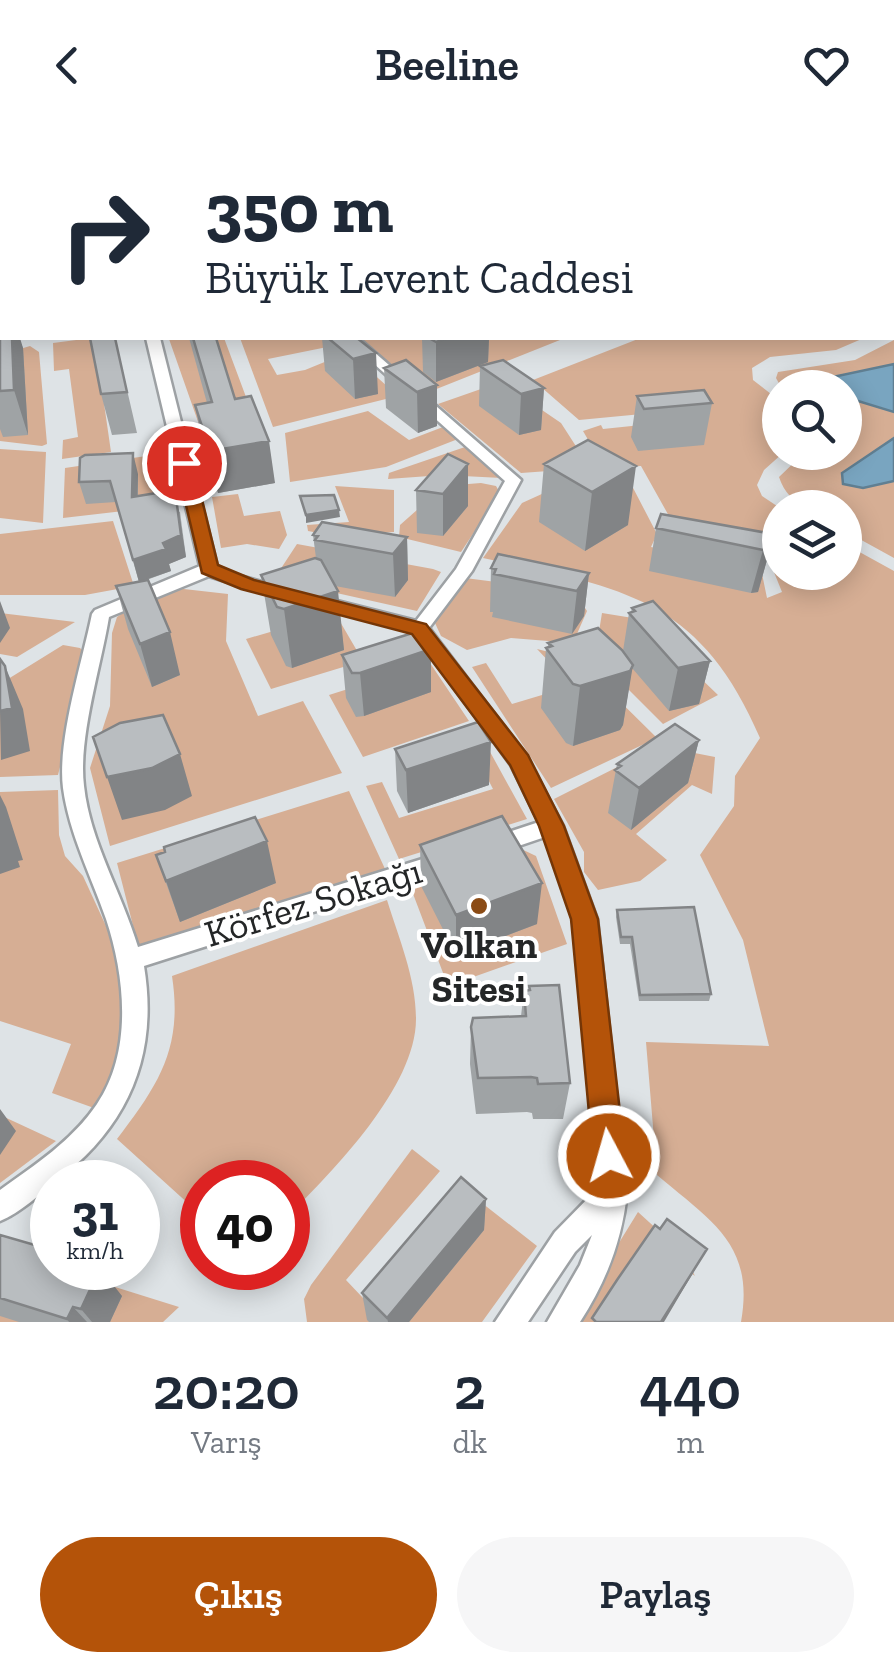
<!DOCTYPE html>
<html lang="tr">
<meta charset="utf-8">
<style>
body{margin:0;font-family:"Zilla Slab",serif;background:#f6f6f7;color:#1f2937;height:100vh;display:flex;flex-direction:column;font-size:38px;white-space:nowrap}
*{box-sizing:border-box;margin:0}
p{font-size:32px;color:#747a83}
.icon{flex:none;width:55px;height:55px;fill:none;stroke:currentColor;stroke-width:2;stroke-linecap:round;stroke-linejoin:round}
.map{position:relative;height:1192px;overflow:hidden}
.details{display:flex;flex-direction:column;background:#fff;flex:1}
.details>*{flex:none}
.top-card{position:absolute;left:0px;top:0px;width:895px;height:210px;box-shadow:0 5px 25px #0003;background:#fff;color:#1f2937;overflow:hidden}
.controls{position:absolute;left:762px;top:240px;display:grid;gap:20px}
.controls a{display:grid;place-items:center;width:100px;height:100px;border-radius:50%;background:#fff;box-shadow:0 5px 25px #0003;font-size:50px}
.speed{position:absolute;left:30px;top:1030px;display:flex;gap:20px;font-size:50px;font-weight:700;text-align:center}
.speed>*{display:grid;place-content:center;width:130px;height:130px;border-radius:50%;background:#fff;box-shadow:0 5px 25px #0003;line-height:1}
.speed small{font-size:25px;font-weight:400}
.speed .limit{border:15px solid #d22;background:#fff;color:#111}
.pin{position:absolute;display:grid;place-items:center;width:85px;height:85px;color:#fff;margin:-42px;border:5px solid #fff;border-radius:50%;box-shadow:0 2px 10px #0007}
.me{position:absolute;width:110px;margin:-55px;rotate:354deg;stroke-linejoin:round;filter:drop-shadow(0 0 8px #0008)}
.turn{display:flex;align-items:center;gap:35px;height:210px;padding:0 40px;font-size:45px}
.turn .icon{width:130px;height:130px;stroke-width:2.5}
.turn b{display:block;font-size:70px;line-height:85px}
.eta{display:flex;justify-content:space-evenly;align-items:center;height:170px;text-align:center}
.eta b{font-size:60px;font-weight:600;line-height:70px}
.primary-button{display:flex;gap:20px;margin-top:auto;padding:20px 40px}
.primary-button a{flex:1;height:115px;border-radius:60px;background:#b45309;color:#fff;font-size:40px;font-weight:600;line-height:115px;text-align:center}
.primary-button a+a{background:#f6f6f7;color:#1f2937}
header{display:flex;justify-content:space-between;align-items:center;height:130px;padding:0 40px;background:#fff;font-size:45px;font-weight:600}
.map>svg:first-child{display:block}
</style>
<header><svg class="icon" aria-label="back" viewBox="0 0 24 24"><path d="M15 5l-7 7 7 7"/></svg>Beeline<svg class="icon" aria-label="heart" viewBox="0 0 24 24"><path d="M12 20l-8-8c-3-5 5-10 8-4 3-6 11-1 8 4z"/></svg></header>
<div class="map">
<svg width="894" height="1192" viewBox="0 0 894 1192">
<rect width="100%" height="100%" fill="#dee3e6"/>
<path fill="#d6ae94" d="M224,208L258,299L202,303L169,209Z
M240,208H336L342,214L268,229L277,245L305,240L349,222L398,266L273,297Z
M357,208H565L434,260H413Z
M864,208L836,220L770,227L752,238L753,250L780,271L783,323L764,340L757,355L762,366L780,378V442H845V414L894,441V1192H741C755,1114 711,1091 657,1045L646,912L769,916L743,810L700,725L734,676L735,646L760,608C699,466 621,458 483,428L522,373L544,363L631,354L657,404L651,417L761,439L767,468L782,462L765,420L674,395L641,336L604,337L583,301L601,295L603,299L689,290L684,280L579,290L533,250L638,209Z
M84,209L95,211L111,322L62,329L63,310L78,307L69,239L54,241L53,213Z
M894,210V234L883,240L803,254L812,257H781L776,248L778,242L855,230Z
M30,216L39,222L47,314L42,316L0,311V225Z
M501,252L561,293L590,338L521,343L438,274Z
M845,267L894,282V308L879,320L862,358L894,351V428L845,401V378C815,377 790,380 779,347L804,323L845,322Z
M368,281L409,310L443,297L458,309L386,337L290,352L285,303Z
M465,317L502,348L443,345L388,349L389,343Z
M0,319L46,322L43,393L0,388Z
M153,325L165,371L158,377L63,388L65,338Z
M481,353L496,356L500,363L461,422L399,407L400,395L426,372L418,358Z
M335,356L394,360V402L364,404L356,410L308,401L307,395L349,392Z
M238,364L244,386L280,381L287,405L279,419L247,414L221,418L212,367Z
M113,391L134,456L85,465H0V404Z
M297,414L433,439L441,442L417,481L274,449Z
M465,448L521,455L583,475L587,481L573,513L511,508L467,520L441,506L435,493Z
M175,458L228,464L226,511L258,586L303,571L342,643L110,716L90,638L110,576L112,503L117,487L127,480Z
M0,483L75,492L17,527L0,524Z
M335,483L363,531L271,559L246,509Z
M602,483L639,489L718,565L663,594L595,526Z
M63,515L80,518L88,526L58,645L0,647V554Z
M537,519L577,529L657,608L551,658L472,537L486,533L512,574L572,556Z
M430,533L469,591L363,627L329,565Z
M659,616L715,627L712,664L692,655L636,704L667,730L640,751L598,760L584,742V722L554,669Z
M489,620L527,689L399,729L366,656L382,652L399,688L493,659L475,624Z
M58,660L59,705L65,726L83,746L124,835L120,928L94,978L52,963L71,914L0,891V662Z
M349,661L386,741L140,823L117,733Z
M515,716L536,726L567,814L448,856L407,748Z
M387,770C399,809 416,848 416,889C416,957 333,1041 288,1086V1052H202V1086L117,1009C159,954 183,918 172,846Z
M0,985L56,1011L0,1053Z
M412,1019L440,1041L346,1150L363,1168L459,1055L537,1116L482,1192H307L304,1169L311,1155Z
M638,1082L682,1122L695,1146L650,1111L597,1192H570Z
M0,1121L179,1177L163,1192H0Z"/>
<path fill="#79a5c0" stroke="#607f92" stroke-width="2.5" d="M894,234V282L845,267V258L800,254Z
M894,308V351L863,358L843,354L842,343Z"/>
<g fill="none" stroke-linecap="round" stroke-linejoin="round">
<defs>
<path id="minor" d="M146,208H160L217,436L236,445L295,461L298,465L289,471L209,446L109,487C101,536 78,608 84,656C90,712 122,763 138,817L445,722L453,725L456,731L453,737L445,740L144,836C159,927 127,998 55,1052C40,1064 20,1083 0,1091V1060C35,1035 73,1010 97,974C133,921 125,846 106,789C91,746 69,703 63,658C57,610 82,533 92,484L95,480L200,436Z
M345,208H358L521,350L472,441L429,498L526,626L563,696L597,789L627,1063C622,1111 606,1152 580,1192H547L580,1135L592,1105L575,1122L528,1192H495L555,1102L598,1058L573,789L545,707L492,725L484,722L481,716L484,710L539,692L511,635L416,505L398,497L311,476L308,472L317,466L416,491L456,439L505,351Z"/>
</defs>
<use href="#minor" stroke="#9da1a4" stroke-width="5"/>
<use href="#minor" fill="#fff" fill-rule="evenodd"/>
</g>
<path fill="#9fa3a5" d="M218,0H260L261,2H218Z
M318,0H406V1L400,2H318Z
M2,27V54L0,46V30Z
M0,84L2,85V140L0,141Z
M0,168L23,218L28,305L3,307L0,299Z
M115,208L137,303L112,305L101,264Z
M189,208H216L235,269L275,353L218,363L203,317L195,275L207,273Z
M322,208H357L378,264L355,269L325,241Z
M422,208H489L488,232L436,252L423,242Z
M480,236L544,258L541,300L519,305L479,276Z
M384,238L437,255V296L418,303L386,278Z
M637,266L712,273L704,315L638,321L631,307Z
M588,310L628,395L585,421L539,392L544,334Z
M468,334V376L443,406L417,403L416,360Z
M138,344V366L180,382L186,427L169,434L171,441L141,452L180,545L152,557L128,499L116,456L139,452L116,372L86,374L79,352Z
M656,398L770,419L758,462L751,463L649,441Z
M313,405L407,407L408,450L395,467L335,456L344,520L292,538L286,536L271,505L261,445L316,428Z
M491,438L589,443L584,486L572,504L492,487L493,482H490Z
M632,478L710,531L699,574L669,581L632,538L623,595L620,600L573,616L566,613L541,578L546,518H548V513L623,521L629,483L631,482Z
M431,519V562L364,586L356,587L346,568L342,525Z
M699,610L688,653L631,700L608,683L617,634Z
M395,619L489,655L408,683L397,661Z
M420,715L537,794L456,825L421,756Z
M156,725L276,753L180,792Z
M617,780L711,864L709,871H639L630,814H620L616,787Z
M529,856L570,953L563,989H533L532,983L527,982L476,984L470,934L471,897L521,886L524,861H529Z
M486,1069L484,1100L409,1192H369L367,1190L362,1163Z
M0,1105L122,1166L110,1192H19L0,1186Z"/>
<path fill="#828486" d="M233,0H260L261,2H233Z
M336,0H406V1L400,2H336Z
M12,208H20L23,218L28,305L14,260Z
M448,208H489L488,232L436,252V212Z
M376,223L378,264L355,269L353,229Z
M437,255V296L418,303L417,262Z
M544,258L541,300L519,305L521,264Z
M269,311L275,353L218,363L210,321Z
M133,323L138,344L137,389L132,367Z
M468,334V376L443,406V364Z
M636,336L628,395L585,421L592,362Z
M175,360L186,427L169,434L171,441L139,452L133,430L163,413Z
M339,380L340,387L306,393V385Z
M407,407L408,450L395,467L393,424Z
M770,419L758,462L751,463L763,420Z
M589,443L584,486L572,504L577,461Z
M338,461L344,520L292,538L284,479Z
M0,471L10,498L0,513Z
M170,502L180,545L152,557L140,514Z
M431,519V562L364,586L360,543Z
M710,531L699,574L669,581L678,538Z
M633,535L623,595L620,600L573,616L580,556Z
M5,536L23,579L30,621L1,630L0,581Z
M699,610L688,653L631,700L639,658Z
M491,612L489,655L408,683L406,640Z
M180,624L192,666L165,680L122,690L107,647Z
M0,665L6,677L23,730L18,731L20,737L0,744Z
M267,711L276,753L180,792L166,751Z
M542,753L537,794L456,825V785Z
M0,979L16,1001L0,1025Z
M486,1069L484,1100L409,1192H388L387,1188Z
M707,1119L664,1192H661Z
M100,1138L122,1166L110,1192H92L81,1179Z
M73,1177L87,1192H69L67,1189Z"/>
<path fill="#b9bdc0" stroke="#828486" stroke-width="2.5" d="M52,0H94L99,2H41Z
M130,0H165L169,2H120Z
M0,84L2,85V103L0,102Z
M0,168L2,170V208H12L14,260L0,261Z
M90,208H115L127,262L101,264Z
M193,208H216L235,269L251,266L269,311L210,321L195,275L212,272Z
M328,208H357L376,223L353,229Z
M429,208H448L436,212Z
M406,230L437,255L417,262L384,238Z
M503,230L544,258L521,264L480,236Z
M704,260L712,273L644,279L637,266Z
M588,310L636,336L592,362L544,334Z
M133,323L132,367L175,360L181,405L163,413L166,419L133,430L110,351L79,352L80,328L85,325Z
M448,324L468,334L443,364L416,360Z
M334,365L339,380L306,385L300,366Z
M661,384L773,404L770,419L763,420L656,398Z
M322,392L407,407L393,424L315,410L318,406L313,405Z
M498,424L589,443L577,461L494,444L496,439L491,438Z
M315,428L321,430L338,461L284,479L277,477L261,445Z
M148,450L170,502L140,514L116,456Z
M653,471L710,531L678,538L629,483L635,481L632,478Z
M598,498L622,520L633,535L630,541L580,556L573,554L546,518L552,516L548,513Z
M419,501L431,519L360,543H352L342,525Z
M0,529L5,536L12,578L0,581Z
M163,585L180,624L152,638L107,647L93,607L120,593Z
M478,592L491,612L406,640L395,619Z
M675,594L699,610L639,658L615,640L621,636L617,634Z
M502,686L542,753L456,785L420,715Z
M255,687L267,711L166,751L156,725L165,722L164,717Z
M694,777L711,864L640,865L632,807H621L617,780Z
M559,855L570,953L538,954L537,948L531,947L478,948L471,897L473,888L526,886L524,861L530,860L529,856Z
M461,1047L486,1069L387,1188L362,1163Z
M667,1089L707,1119L661,1192H596L592,1188L617,1150L655,1095L660,1099Z
M0,1105L52,1120V1138H100L81,1179L73,1177L67,1189L0,1168Z"/>
<path fill="#b45309" stroke="#753606" stroke-width="2.5" d="M184,328L193,333L218,435L254,450L426,494L528,625L564,696L598,789L625,1026L620,1037L609,1042L598,1037L593,1026L571,789L539,696L510,635L412,504L241,459L202,443L176,333Z"/>
<circle fill="#8b4b15" stroke="#fff" stroke-width="4" cx="479" cy="776" r="10"/>
<g text-anchor="middle" stroke-width="8" stroke-linejoin="round" paint-order="stroke">
<g font-size="38" fill="#242627" stroke="#fff">
<text transform="translate(313 772) rotate(-17)" y="13">Körfez Sokağı</text>
</g>
<g font-size="38" font-weight="bold" fill="#242627" stroke="#fff">
<text x="479" y="828">Volkan<tspan x="479" dy="44">Sitesi</tspan></text>
</g>
</g>
</svg>
<div class="controls">
<a><svg class="icon" aria-label="search" viewBox="0 0 24 24"><circle cx="10" cy="10" r="6"/><path d="M15 15l6 6"/></svg></a>
<a><svg class="icon" aria-label="layers" viewBox="0 0 24 24"><path d="M12 4l9 5-9 5-9-5zM3 14l9 5 9-5"/></svg></a>
</div>
<div class="speed"><div>31<small>km/h</small></div><div class="limit">40</div></div>
<div class="pin" style="left:184px;top:333px;background:#d93025"><svg class="icon" aria-label="arrive" viewBox="0 0 24 24"><path d="M6 21V4h12l-3 4 3 4H6"/></svg></div>
<svg class="me" style="left:609px;top:1026px" viewBox="-20 -20 40 40"><circle r="17" fill="#b45309" stroke="#fff" stroke-width="3"/><path d="M0-11L8 9 0 5-8 9z" fill="#fff"/></svg>
<div class="top-card">
<div class="turn"><svg class="icon" aria-label="right" viewBox="0 0 24 24"><path d="M7 20v-9h11M14 6l5 5-5 5"/></svg><div><b>350 m</b>Büyük Levent Caddesi</div></div>
</div>
</div>
<section class="details">
<div class="eta">
<div><b>20:20</b><p>Varış</p></div>
<div><b>2</b><p>dk</p></div>
<div><b>440</b><p>m</p></div>
</div>
<div class="primary-button"><a>Çıkış</a><a>Paylaş</a></div>
</section>
